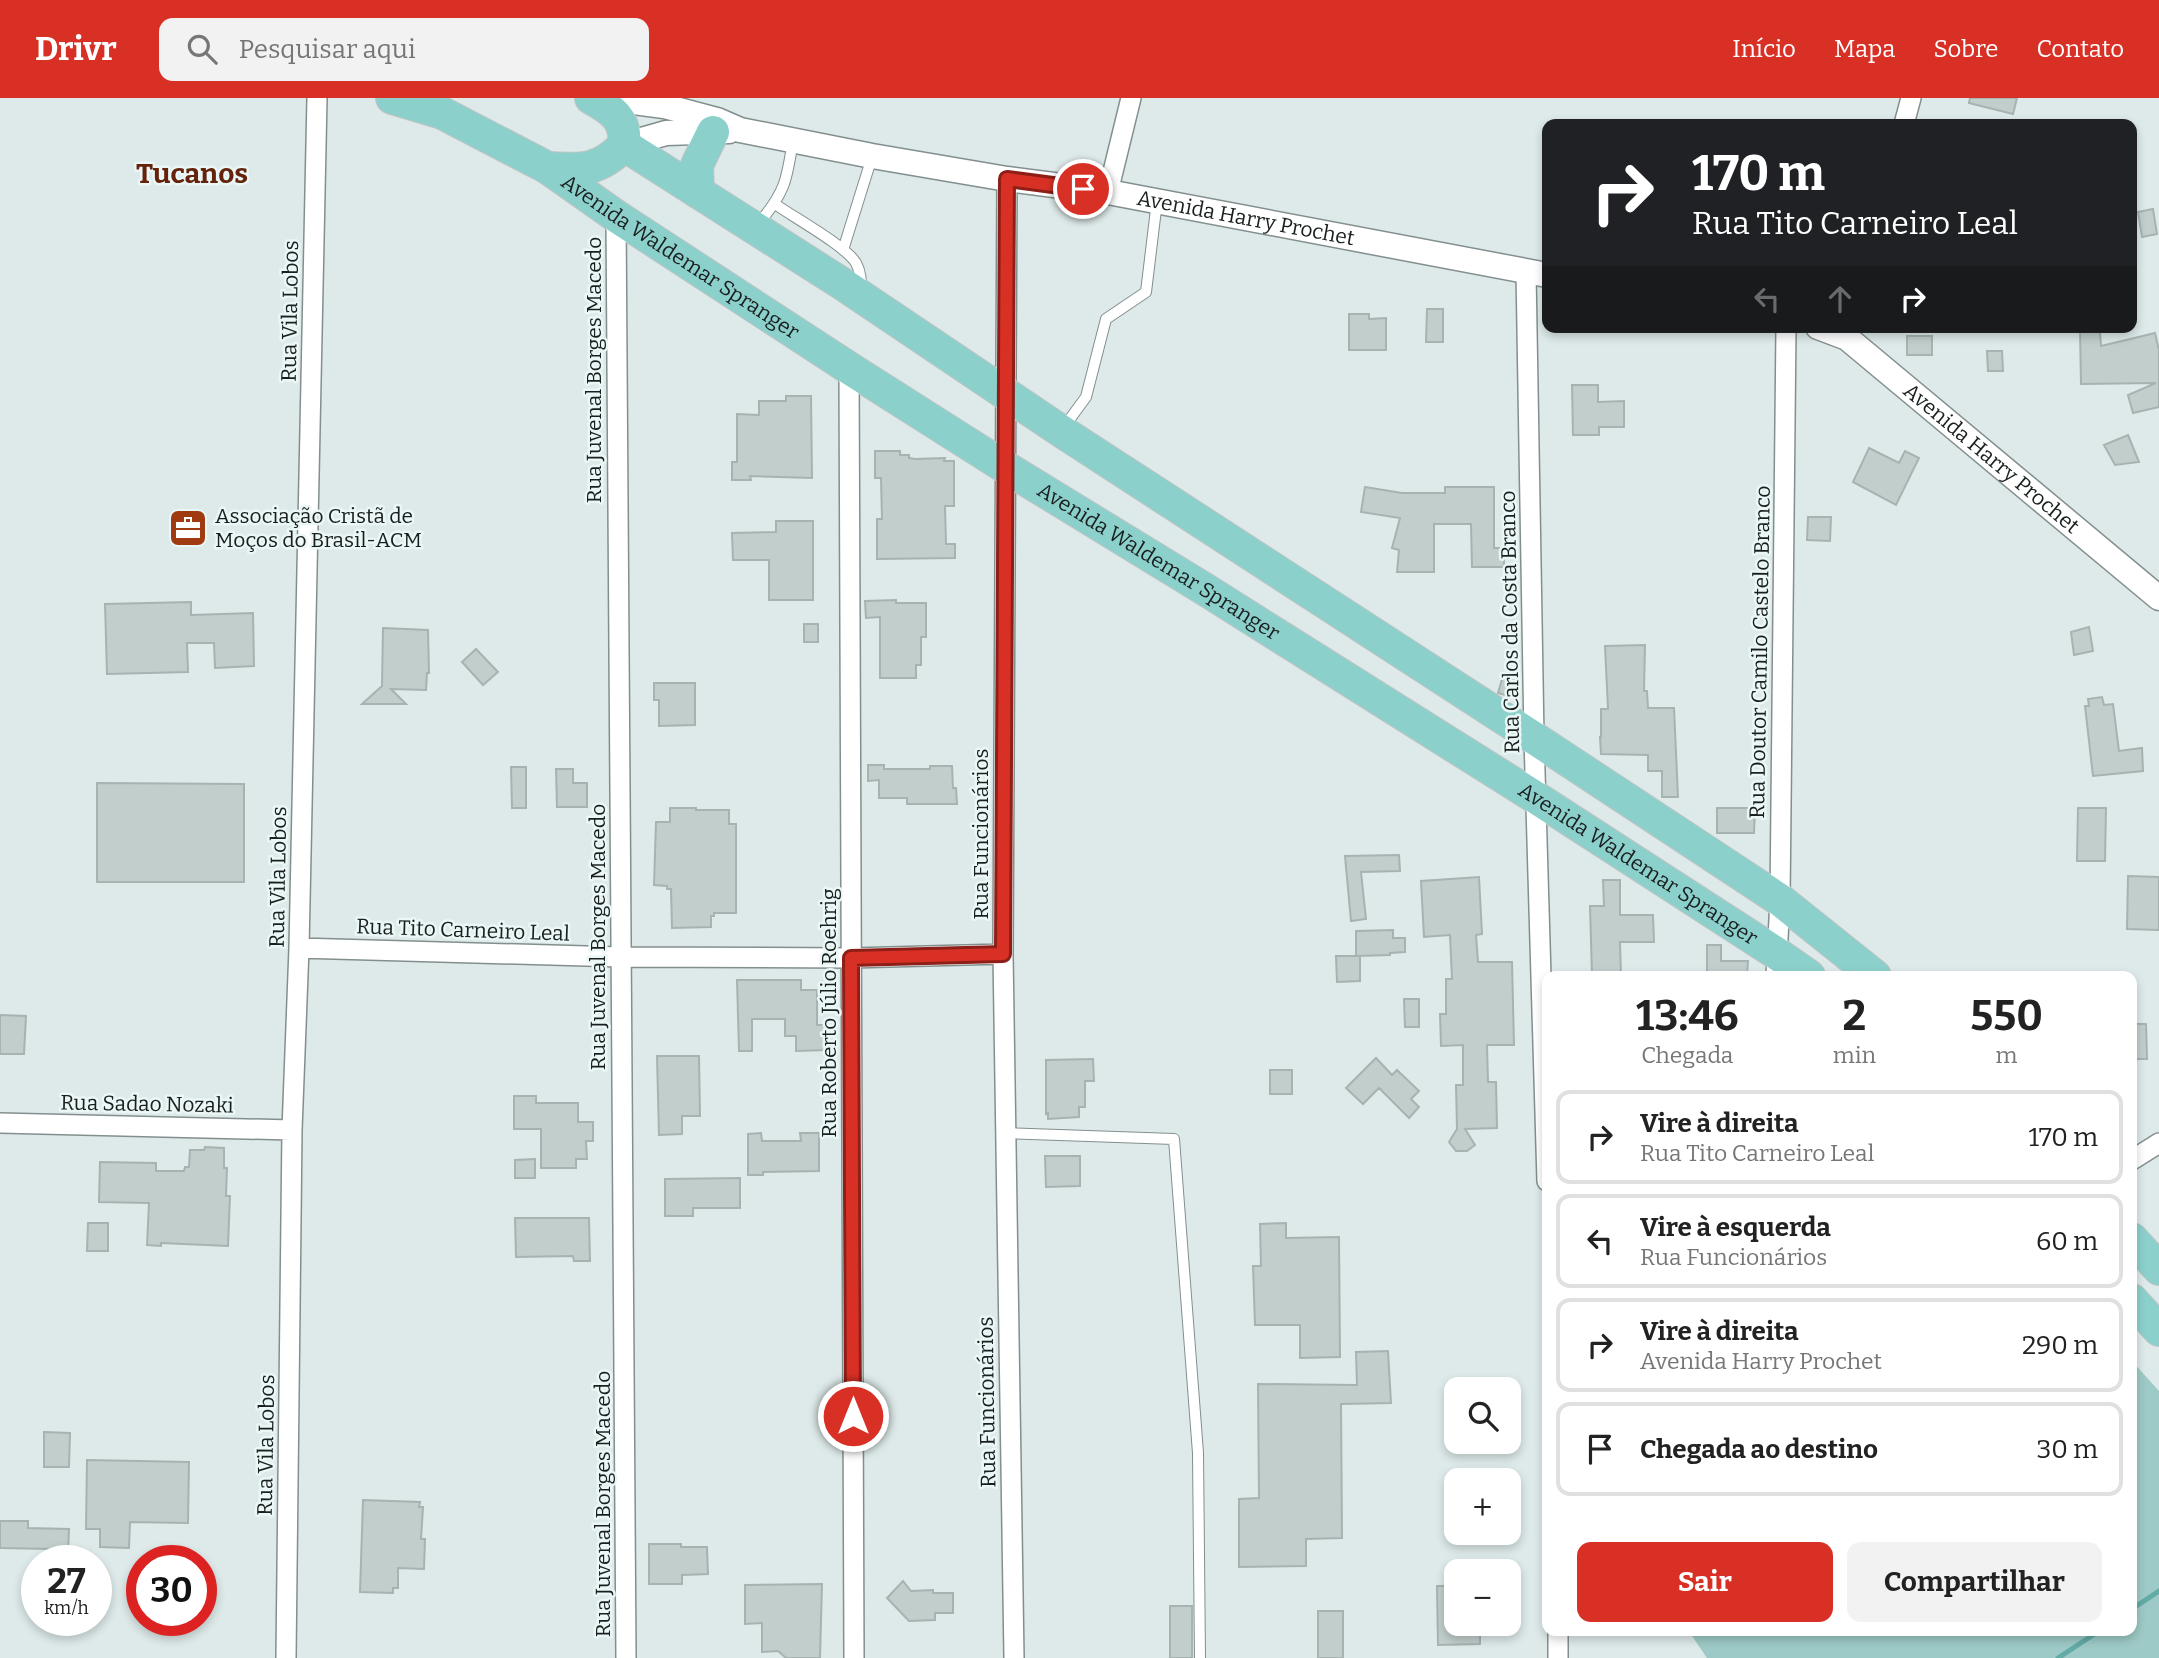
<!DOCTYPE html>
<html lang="pt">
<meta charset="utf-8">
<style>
body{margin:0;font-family:Bitter,serif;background:#f2f2f2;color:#222;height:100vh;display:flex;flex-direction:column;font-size:26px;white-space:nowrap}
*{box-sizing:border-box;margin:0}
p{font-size:23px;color:#767676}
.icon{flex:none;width:38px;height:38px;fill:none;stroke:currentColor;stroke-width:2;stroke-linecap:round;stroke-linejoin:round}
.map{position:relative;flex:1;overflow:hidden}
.drawer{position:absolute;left:1542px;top:873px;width:595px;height:665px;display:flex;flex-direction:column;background:#fff;border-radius:14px;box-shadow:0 4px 10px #0003}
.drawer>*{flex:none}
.banner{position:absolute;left:1542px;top:21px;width:595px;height:214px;border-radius:14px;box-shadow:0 4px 10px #0003;background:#202124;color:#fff;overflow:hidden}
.buttons{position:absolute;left:1444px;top:1279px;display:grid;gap:14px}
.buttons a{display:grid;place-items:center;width:77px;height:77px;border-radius:14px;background:#fff;box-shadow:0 4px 10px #0003;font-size:35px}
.speed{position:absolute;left:21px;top:1447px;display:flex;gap:14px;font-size:35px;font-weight:700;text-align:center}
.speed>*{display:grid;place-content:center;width:91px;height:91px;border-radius:50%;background:#fff;box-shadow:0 4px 10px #0003;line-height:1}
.speed small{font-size:18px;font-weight:400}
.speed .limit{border:10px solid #d22;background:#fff;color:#111}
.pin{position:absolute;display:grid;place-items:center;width:60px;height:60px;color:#fff;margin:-30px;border:4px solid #fff;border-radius:50%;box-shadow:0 2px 7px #0007}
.me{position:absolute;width:77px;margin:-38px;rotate:0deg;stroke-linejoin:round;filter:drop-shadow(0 0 5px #0008)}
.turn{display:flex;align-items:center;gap:24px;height:147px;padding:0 35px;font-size:32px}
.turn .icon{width:91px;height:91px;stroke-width:2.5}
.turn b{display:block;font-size:49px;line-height:60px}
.lanes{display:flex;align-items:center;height:66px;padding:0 35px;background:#0003;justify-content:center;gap:35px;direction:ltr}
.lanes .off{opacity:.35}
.eta{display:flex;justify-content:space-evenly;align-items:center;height:119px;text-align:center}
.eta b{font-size:42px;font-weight:700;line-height:49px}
.cta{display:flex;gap:14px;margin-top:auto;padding:14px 35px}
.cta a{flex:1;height:80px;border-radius:14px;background:#d93025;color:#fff;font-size:28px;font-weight:700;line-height:80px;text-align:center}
.cta a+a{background:#f2f2f2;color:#222}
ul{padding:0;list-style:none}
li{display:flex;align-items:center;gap:21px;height:94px;margin:0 14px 10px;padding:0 21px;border:4px solid #e0e0e0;border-radius:14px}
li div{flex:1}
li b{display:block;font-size:26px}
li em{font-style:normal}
header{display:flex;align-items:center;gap:42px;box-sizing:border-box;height:98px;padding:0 35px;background:#d93025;color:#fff}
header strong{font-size:33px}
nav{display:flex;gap:38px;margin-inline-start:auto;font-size:24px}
.search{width:490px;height:63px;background:#f2f2f2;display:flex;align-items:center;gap:18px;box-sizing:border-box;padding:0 24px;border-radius:14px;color:#767676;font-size:26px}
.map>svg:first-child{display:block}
</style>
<header>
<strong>Drivr</strong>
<div class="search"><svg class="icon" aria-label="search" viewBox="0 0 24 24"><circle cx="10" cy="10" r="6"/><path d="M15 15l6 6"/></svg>Pesquisar aqui</div>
<nav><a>Início</a><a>Mapa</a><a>Sobre</a><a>Contato</a></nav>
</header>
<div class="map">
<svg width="2159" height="1560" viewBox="0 0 2159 1560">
<rect width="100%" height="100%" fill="#ddeae9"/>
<path fill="#9dcac6" d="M2132,1263L2159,1293V1560H1707L1690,1535L1689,1533H2132Z"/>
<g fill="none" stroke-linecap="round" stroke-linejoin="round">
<path stroke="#62aba6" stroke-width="5" d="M2132,1511L2159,1493
M2058,1560L2099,1533"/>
</g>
<path fill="#c1cecc" stroke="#a6b3b1" stroke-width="2" d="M1970,0H2017L2013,16L1969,5Z
M2153,111L2157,136L2142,139L2138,114Z
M1427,211H1443V244H1426Z
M1349,216H1369V221L1386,220V252H1349Z
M2080,232L2100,233L2101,248L2155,235L2159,252V309L2133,315L2128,297L2156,285L2081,286Z
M1907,238H1932V257H1907Z
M1987,253H2002L2003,273H1988Z
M1572,287H1598V304L1624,303V329H1599V337H1573Z
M786,298H811L812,380L750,378L751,382H732V364H737V316L759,317V303H786Z
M2128,337L2139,364L2115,367L2104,347Z
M1869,350L1899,365L1905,353L1919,360L1896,407L1853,384Z
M875,353H900V357H909V360L915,361L945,360L944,363H954V408H945L946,446H955V460L877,461V421H882L881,380H875Z
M1365,389L1402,395H1445V389H1494V450H1504V469H1472L1471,426H1434V474H1397L1399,452L1392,450L1400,420L1361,414Z
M1808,419H1831L1830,443L1807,442Z
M776,423H813V502H769V462H733L732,435L776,434Z
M896,502V505H926V539H921V567H916V580H880V519L866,520L865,503Z
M191,504V517L253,515L254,568L215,570L214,545H187L188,574L107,576L105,506Z
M804,526H818V544H804Z
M2089,529L2093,553L2074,557L2071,534Z
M383,530L428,532L429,575H427L426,592L391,591L406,606H362L382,588Z
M1645,547L1644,593H1647L1648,610H1674L1678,699H1662V673H1648V657L1601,656L1600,639H1601V611H1608L1605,548Z
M476,551L498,574L483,587L462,564Z
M1502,581L1516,583L1513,599L1498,595Z
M654,585H695V627L659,628V602H654Z
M2102,599L2104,607L2113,606L2119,653L2142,650L2143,673L2093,678L2085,608H2089L2088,601Z
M868,667H884V671H930V668H952L953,690H956L957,706H907V700H879V682L868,683Z
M511,669H526V710H512Z
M556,671H573V685H587V709H557Z
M97,685L244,686V784H97Z
M670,710H696V712H729V726H736V815H714V818H711V829L672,830L671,791H667V788L654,787L656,724H670Z
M1717,710H1755L1754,735H1717Z
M2078,710H2106L2105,763H2077Z
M1399,757L1400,773L1361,774L1366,821L1351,823L1345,758Z
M2128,778L2159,779V832L2127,831Z
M1479,779L1482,836L1476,837L1478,864H1512L1514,947H1487L1488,984H1496L1497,1030L1465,1031L1475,1047L1467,1053H1456L1449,1044L1457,1031L1456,987H1463V947L1441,948L1440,916H1446V881H1452L1450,837L1424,839L1421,783Z
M1603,782H1620V817H1653L1654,844H1620L1621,878H1592L1590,808H1604Z
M1393,832V840H1405V854L1390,855V857L1356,858V833Z
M1707,847H1721V863H1748L1747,878L1707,876Z
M1336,858H1360V883L1337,884Z
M737,882H801V892H817V927H828V952L796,953V938H785V921H752V953H739Z
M1404,901H1419V929H1405Z
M0,917L26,918L24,956H0Z
M2132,926H2146L2147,961H2132Z
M657,958H699L700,1018H682V1036L659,1037Z
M1376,960L1392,977L1397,972L1419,993L1411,1001L1419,1009L1409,1020L1379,990L1363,1006L1346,990Z
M1093,961L1094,983H1085V1009H1079V1019L1048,1021V1015L1046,1016V962Z
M1270,972H1292V996H1270Z
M514,998H536V1005H578V1024H593V1043H586L587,1061H576V1070H541V1031H514Z
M761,1035L762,1043H801L800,1035H819V1073L763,1074V1077H748V1036Z
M205,1049L224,1050V1070H227L226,1098H230L228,1148L161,1145V1148L147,1147L149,1105L99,1104L100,1064L156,1065V1073H184L185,1069H189L190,1052H204Z
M1045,1058H1080V1088L1046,1089Z
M535,1061V1080H515V1062Z
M740,1080V1110H693V1118H665V1081Z
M515,1120H589L590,1163H574L573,1158L516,1159Z
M88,1125H108V1153H87Z
M1286,1125V1140L1339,1139L1340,1259L1300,1260V1227H1255L1253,1168H1261L1260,1126Z
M1388,1253L1391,1305L1341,1306L1342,1440L1306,1441V1468L1239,1469V1401L1259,1400L1258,1286L1357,1287L1356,1254Z
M44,1334L70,1335L69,1369H44Z
M87,1362L189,1364L188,1425L130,1424L129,1450L100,1449V1431H86Z
M363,1402L420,1404L419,1409H423L421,1441H425L424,1471L398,1470V1490H393V1495L360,1494Z
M0,1423H28V1430L69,1431L68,1455H51V1451L0,1450Z
M649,1446H681V1449H707L708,1476L682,1477V1486H649Z
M903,1483L911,1493L933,1492V1495H953V1515H935V1522L909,1523L887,1500Z
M822,1486L820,1560H786L778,1553L762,1554V1525L745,1526V1487Z
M1437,1488H1456V1526H1480V1546L1438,1547Z
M1170,1508H1192V1560H1170Z
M1318,1513H1343V1560H1318Z"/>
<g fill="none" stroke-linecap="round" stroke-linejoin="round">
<defs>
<path id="service" d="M775,106C793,119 846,148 856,165C861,174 861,183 861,192
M758,126C785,95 787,82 793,42
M843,152L872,59
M1064,329L1086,299L1106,221L1146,194L1157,103
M1005,1035L1174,1041L1198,1355L1200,1560"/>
<path id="minor" d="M1904,26L1911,0
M1007,81L1003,856L1014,1560
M1108,94L1131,0
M616,118L626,1560
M1526,173L1534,640L1547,1083
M849,270L854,1560
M299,850L621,859L851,860L1003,856
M1776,878L1780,802L1786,229
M0,1025L292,1032
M2132,1062L2159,1045
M1558,1533V1560
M286,1560L292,1032L299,850L317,0"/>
<g id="tertiary">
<path id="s1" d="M604,0L664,8L717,22L740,32L872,58L1007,81L1108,94L1547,177"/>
<path d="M624,47L666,35L729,33"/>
<path id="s2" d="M1818,229L1847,240L2159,500"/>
</g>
<g id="primary">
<path id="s3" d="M392,0L442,15L548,70L616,118L849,270L1005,369L1206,492L1538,701L1776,855L1809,878"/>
<path d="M591,0C611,11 627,21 624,47"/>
<path d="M624,47L841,185L1061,333L1534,640L1780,802L1875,878"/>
<path d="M548,70C582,72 600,73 624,47"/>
<path d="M698,94L697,67L713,34"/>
<path d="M2132,1141L2159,1171"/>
<path d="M2132,1202L2159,1232"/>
</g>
</defs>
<use href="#service" stroke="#838f8e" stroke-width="12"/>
<use href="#minor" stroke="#838f8e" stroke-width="22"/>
<use href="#tertiary" stroke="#838f8e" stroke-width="27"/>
<use href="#primary" stroke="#c3c4c4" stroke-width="34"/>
<use href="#service" stroke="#fff" stroke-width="10"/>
<use href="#minor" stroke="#fff" stroke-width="19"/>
<use href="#tertiary" stroke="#fff" stroke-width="24"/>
<use href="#primary" stroke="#8cd0cc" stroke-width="32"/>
</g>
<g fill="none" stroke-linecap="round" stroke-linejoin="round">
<defs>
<path id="route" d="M853,1318L851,860L1003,856L1007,81L1083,91"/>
</defs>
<use href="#route" stroke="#8d1f18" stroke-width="18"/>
<use href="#route" stroke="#d93025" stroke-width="12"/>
</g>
<defs>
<symbol id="office-square" viewBox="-11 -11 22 22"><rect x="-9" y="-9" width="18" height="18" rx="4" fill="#a03a11" stroke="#eaf7f6"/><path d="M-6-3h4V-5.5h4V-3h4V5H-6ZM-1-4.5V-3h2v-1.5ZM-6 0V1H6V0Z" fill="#fff"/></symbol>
</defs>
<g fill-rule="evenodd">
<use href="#office-square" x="166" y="408" width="44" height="44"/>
</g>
<g text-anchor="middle" stroke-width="5" stroke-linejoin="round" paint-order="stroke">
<g font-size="21" fill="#191e1e" stroke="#eaf7f6">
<text dy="7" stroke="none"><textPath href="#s1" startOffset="654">Avenida Harry Prochet</textPath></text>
<text dy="7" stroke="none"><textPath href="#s3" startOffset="331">Avenida Waldemar Spranger</textPath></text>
<text transform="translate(290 213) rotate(-89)" y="7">Rua Vila Lobos</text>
<text transform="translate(594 272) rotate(-90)" y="7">Rua Juvenal Borges Macedo</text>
<text dy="7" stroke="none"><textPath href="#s2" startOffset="219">Avenida Harry Prochet</textPath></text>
<text dy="7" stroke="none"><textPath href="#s3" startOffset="898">Avenida Waldemar Spranger</textPath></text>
<text transform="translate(1510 524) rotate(-91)" y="7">Rua Carlos da Costa Branco</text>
<text transform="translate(1760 554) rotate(-89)" y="7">Rua Doutor Camilo Castelo Branco</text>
<text transform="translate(981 736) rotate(-90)" y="7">Rua Funcionários</text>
<text dy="7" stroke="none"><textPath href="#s3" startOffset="1465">Avenida Waldemar Spranger</textPath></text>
<text transform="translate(278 779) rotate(-89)" y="7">Rua Vila Lobos</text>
<text transform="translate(463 832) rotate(2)" y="7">Rua Tito Carneiro Leal</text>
<text transform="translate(598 839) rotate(-90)" y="7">Rua Juvenal Borges Macedo</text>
<text transform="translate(829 915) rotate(-90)" y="7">Rua Roberto Júlio Roehrig</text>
<text transform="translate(147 1006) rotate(1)" y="7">Rua Sadao Nozaki</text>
<text transform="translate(987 1304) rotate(-91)" y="7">Rua Funcionários</text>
<text transform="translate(266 1347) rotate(-89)" y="7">Rua Vila Lobos</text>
<text transform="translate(603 1406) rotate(-90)" y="7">Rua Juvenal Borges Macedo</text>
</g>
<g font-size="21" fill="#191e1e" stroke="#eaf7f6" text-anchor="start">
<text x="215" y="425">Associação Cristã de<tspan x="215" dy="24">Moços do Brasil-ACM</tspan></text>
</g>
<g font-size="28" font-weight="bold" fill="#64230a" stroke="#eaf7f6">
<text x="192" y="85">Tucanos</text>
</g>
</g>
</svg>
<div class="buttons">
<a><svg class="icon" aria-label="search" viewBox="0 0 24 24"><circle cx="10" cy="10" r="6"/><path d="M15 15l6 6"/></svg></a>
<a>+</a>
<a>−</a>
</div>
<div class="speed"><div>27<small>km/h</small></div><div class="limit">30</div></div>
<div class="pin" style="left:1083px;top:91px;background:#d93025"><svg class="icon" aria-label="arrive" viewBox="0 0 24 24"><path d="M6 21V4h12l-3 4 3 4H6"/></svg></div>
<svg class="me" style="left:853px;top:1318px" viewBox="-20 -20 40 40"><circle r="17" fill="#d93025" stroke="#fff" stroke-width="3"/><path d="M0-11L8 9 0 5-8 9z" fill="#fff"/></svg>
<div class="banner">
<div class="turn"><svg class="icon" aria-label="right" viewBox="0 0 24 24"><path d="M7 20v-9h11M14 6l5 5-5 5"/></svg><div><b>170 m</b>Rua Tito Carneiro Leal</div></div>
<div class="lanes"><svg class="icon off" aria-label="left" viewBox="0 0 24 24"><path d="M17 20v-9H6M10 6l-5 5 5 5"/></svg><svg class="icon off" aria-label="ahead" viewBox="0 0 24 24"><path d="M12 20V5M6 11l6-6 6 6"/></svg><svg class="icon" aria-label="right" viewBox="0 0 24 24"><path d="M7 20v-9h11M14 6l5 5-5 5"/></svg></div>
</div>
<section class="drawer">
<div class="eta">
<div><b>13:46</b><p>Chegada</p></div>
<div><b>2</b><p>min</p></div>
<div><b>550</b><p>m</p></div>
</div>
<ul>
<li><svg class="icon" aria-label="right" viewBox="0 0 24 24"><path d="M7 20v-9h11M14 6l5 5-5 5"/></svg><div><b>Vire à direita</b><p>Rua Tito Carneiro Leal</p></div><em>170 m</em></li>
<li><svg class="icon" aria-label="left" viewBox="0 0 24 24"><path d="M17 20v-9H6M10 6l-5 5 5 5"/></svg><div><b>Vire à esquerda</b><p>Rua Funcionários</p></div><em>60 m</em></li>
<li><svg class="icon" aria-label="right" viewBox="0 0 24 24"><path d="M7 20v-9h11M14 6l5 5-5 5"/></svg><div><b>Vire à direita</b><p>Avenida Harry Prochet</p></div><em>290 m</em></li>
<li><svg class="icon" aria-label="arrive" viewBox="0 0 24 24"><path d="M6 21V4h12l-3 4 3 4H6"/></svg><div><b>Chegada ao destino</b></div><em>30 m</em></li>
</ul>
<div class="cta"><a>Sair</a><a>Compartilhar</a></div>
</section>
</div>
